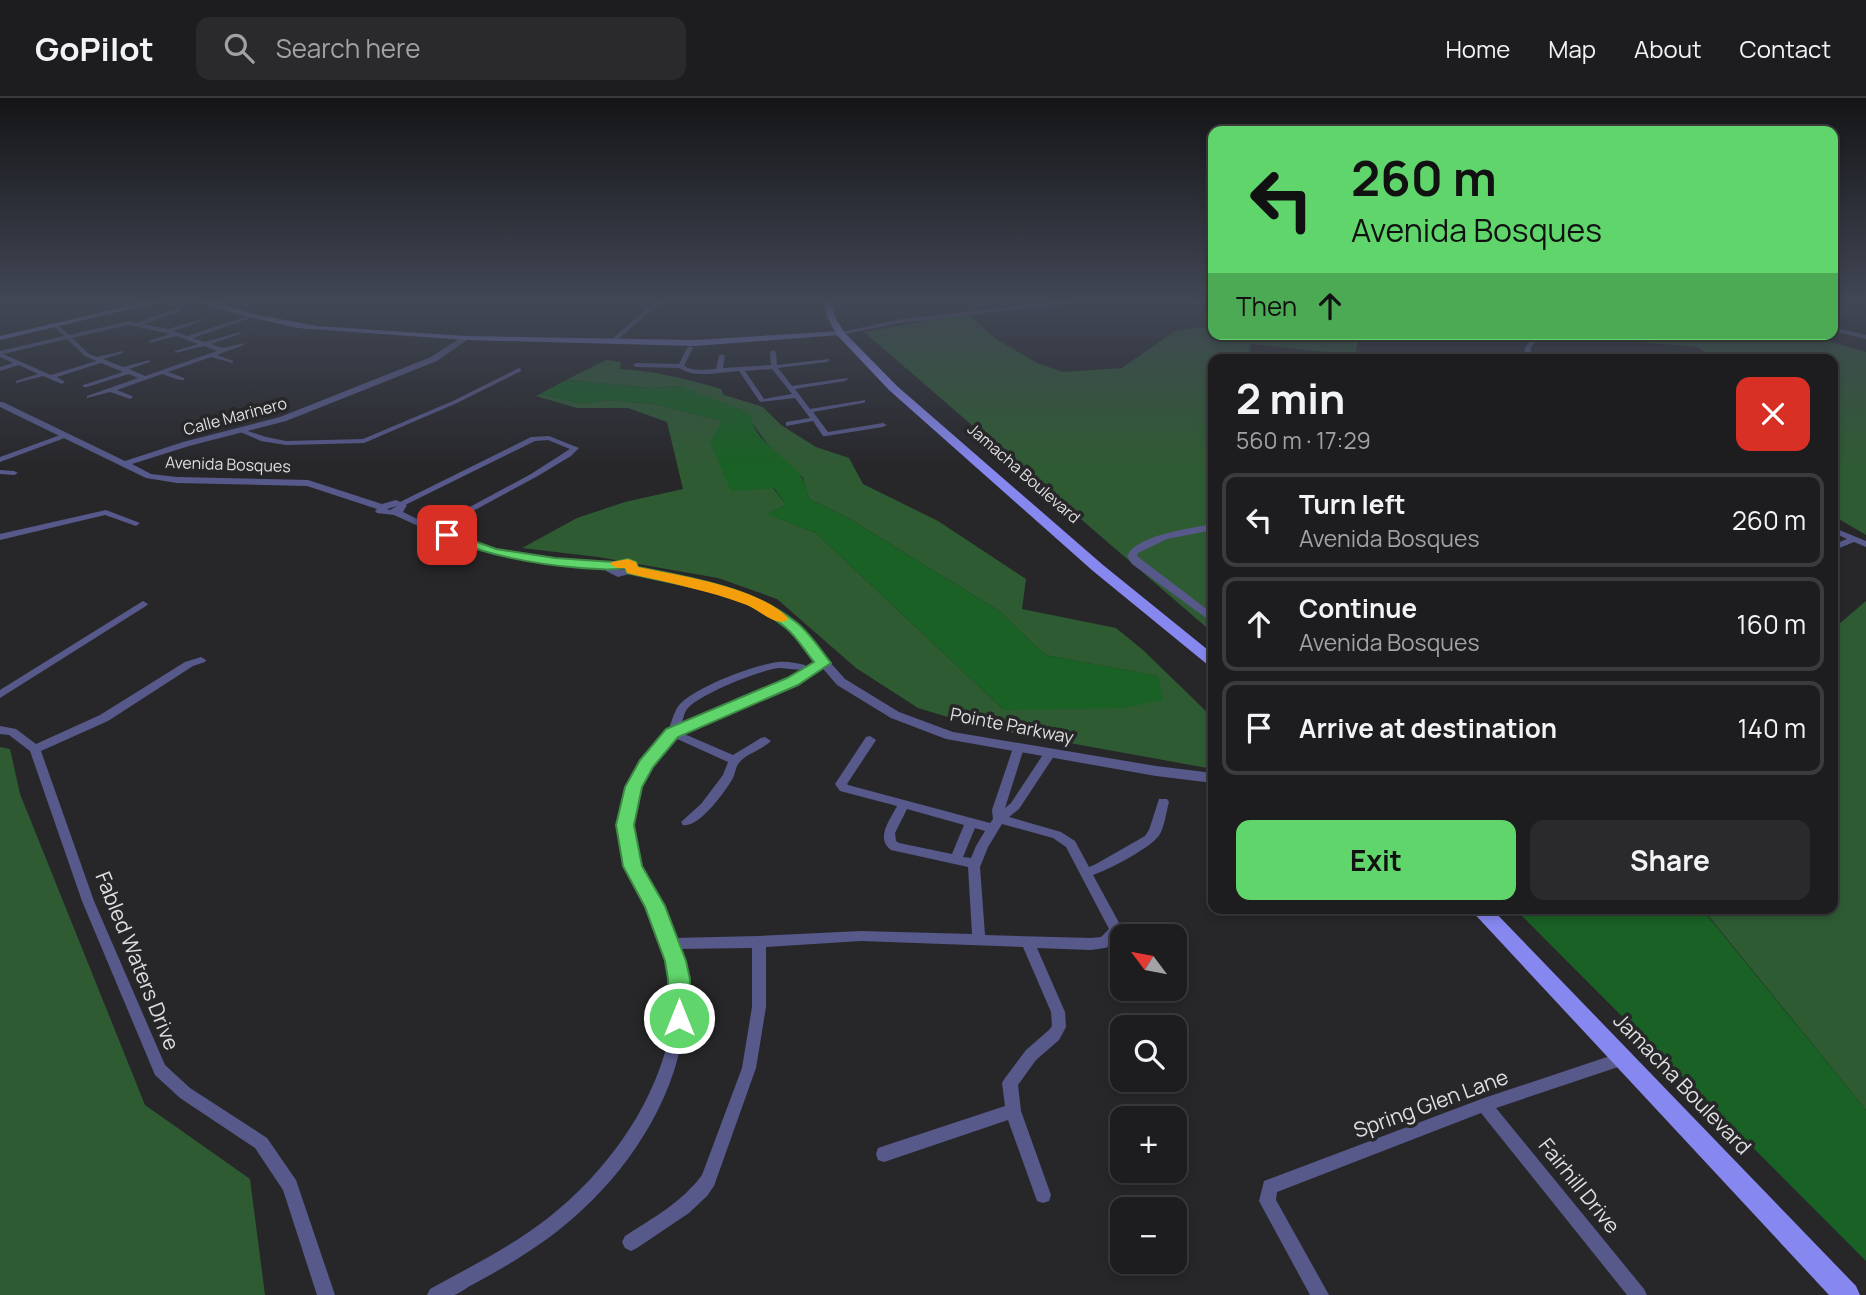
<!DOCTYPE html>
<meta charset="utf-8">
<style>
body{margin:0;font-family:Manrope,sans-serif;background:#2a2a2d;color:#f1f3f6;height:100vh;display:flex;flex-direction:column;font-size:26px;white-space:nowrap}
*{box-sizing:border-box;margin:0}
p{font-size:23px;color:#a0a2a5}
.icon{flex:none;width:38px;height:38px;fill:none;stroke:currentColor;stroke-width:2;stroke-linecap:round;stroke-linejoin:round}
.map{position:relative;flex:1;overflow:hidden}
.sheet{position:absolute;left:1208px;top:256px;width:630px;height:560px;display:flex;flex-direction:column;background:#1d1d20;border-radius:14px;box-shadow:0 4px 10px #0003,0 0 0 2px #3b3b3e}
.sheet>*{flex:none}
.hud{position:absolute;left:1208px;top:28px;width:630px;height:214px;border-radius:14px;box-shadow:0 4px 10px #0003,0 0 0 2px #3b3b3e;background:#5fd56b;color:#111;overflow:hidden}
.needle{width:46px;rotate:302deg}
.buttons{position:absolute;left:1110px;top:826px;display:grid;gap:14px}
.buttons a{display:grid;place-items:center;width:77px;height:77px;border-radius:14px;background:#1d1d20;box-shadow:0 4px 10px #0003,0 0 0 2px #3b3b3e;font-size:35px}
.pin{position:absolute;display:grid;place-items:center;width:60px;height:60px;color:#fff;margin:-30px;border-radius:14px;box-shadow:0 4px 10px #0006}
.me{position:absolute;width:77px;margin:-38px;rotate:0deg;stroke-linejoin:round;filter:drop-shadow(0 0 5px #0008)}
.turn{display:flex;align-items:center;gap:24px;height:147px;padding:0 28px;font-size:32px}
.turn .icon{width:91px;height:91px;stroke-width:2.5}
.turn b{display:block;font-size:49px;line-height:60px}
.then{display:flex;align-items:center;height:66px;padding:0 28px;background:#0003;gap:14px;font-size:26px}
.round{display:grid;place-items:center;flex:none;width:74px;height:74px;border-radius:14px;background:#2a2a2d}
.head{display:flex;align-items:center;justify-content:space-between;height:119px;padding:0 28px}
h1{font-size:42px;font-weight:700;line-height:52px}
.primary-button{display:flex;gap:14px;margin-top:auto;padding:14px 28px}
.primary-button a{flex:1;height:80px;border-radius:14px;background:#5fd56b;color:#111;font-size:28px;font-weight:700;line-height:80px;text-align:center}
.primary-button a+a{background:#2a2a2d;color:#f1f3f6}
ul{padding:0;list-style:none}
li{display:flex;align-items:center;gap:21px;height:94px;margin:0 14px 10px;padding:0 14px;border:4px solid #3b3b3e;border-radius:14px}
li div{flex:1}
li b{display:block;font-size:26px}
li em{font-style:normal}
header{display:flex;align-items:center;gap:42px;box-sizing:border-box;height:98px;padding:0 35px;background:#1d1d20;border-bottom:2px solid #3b3b3e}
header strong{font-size:33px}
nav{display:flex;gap:38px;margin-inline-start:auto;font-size:24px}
.search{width:490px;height:63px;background:#2a2a2d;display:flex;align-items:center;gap:18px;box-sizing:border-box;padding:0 24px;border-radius:14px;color:#a0a2a5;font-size:26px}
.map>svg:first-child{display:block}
</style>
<header>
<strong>GoPilot</strong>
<div class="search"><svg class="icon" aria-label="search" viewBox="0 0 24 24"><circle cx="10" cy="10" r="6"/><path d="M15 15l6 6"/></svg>Search here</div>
<nav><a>Home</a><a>Map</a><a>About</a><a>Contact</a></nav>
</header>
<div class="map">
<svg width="1866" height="1197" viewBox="0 0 1866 1197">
<rect width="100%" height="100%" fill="#27272a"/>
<path fill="#2f5b33" d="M967,215L996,241L1037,265L1063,274L1122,270L1175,233L1213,228V236H1360L1355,257L1251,246L1248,261H1213V535L864,234Z
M1771,236H1802L1866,254V437L1832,417V261H1716L1697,249L1615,242V238L1705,244Z
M606,262L621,264L620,271C655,273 687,281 721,291L724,297L763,309L781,327L816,349L849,360L863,386L938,423L1026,481L1022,511L1116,530L1143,552L1213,620V671L981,629L918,610L856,570L777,501L718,480L598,459L522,450L577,420L625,404L683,391L667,324L628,310H577L536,298L540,296L584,306L605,302L655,306L722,323L786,407L768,416L816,435L1004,612L1157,578L1045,557L999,513L848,420L809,401L803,380L768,347L750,322L680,288L651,290L566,282Z
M1866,503V1012L1702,810H1832V532Z
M0,649L10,651L20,696L145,1007L250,1081L265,1197H0Z"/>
<path fill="#196124" d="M566,282L651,290L680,288L750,315C753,344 787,358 802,380C806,386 807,395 809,401L848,420L999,513L1045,557L1158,578L1163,602L1123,610L1004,612L816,435L767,416L786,407L774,390L731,393L710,344L722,323L655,306L605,302L584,306L540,296Z
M1514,810L1702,811L1866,1012V1163Z"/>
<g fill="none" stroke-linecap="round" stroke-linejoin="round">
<path fill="#57598b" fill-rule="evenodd" d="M659,202H668L657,207L615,244H611V242L653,205Z
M685,202H699L696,204Z
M178,210L180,211V213L143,226L168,231L202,221V223L174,233L187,238L254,216L259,217L193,240L205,244L240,234V236L211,246L223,250L244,245V247L217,257L233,263V265L211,259L168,274L184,280V282H180L162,276L117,292L132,298L133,299L130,301L110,294L87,300V298L138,280L129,276L87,289H83V287L123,274L101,265L57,279L65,284L62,286L43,278L16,285V283L38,276L19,267L0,273V269L13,265L0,259V253L64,238L53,228V226H57L69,237L129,223L136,225ZM129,227L170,236L149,243V245L176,238L198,246L175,253V255L204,248L217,253L145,278L129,271L150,264V262L123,269L103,261L123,255V253L97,259L89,256L72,240ZM67,241L85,258L96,263L51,277L3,256Z
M1832,229L1866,237V241L1832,233Z
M1536,236H1543L1531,249L1530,261H1524L1525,249Z
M690,248L693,250L684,268C693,274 706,271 716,271L719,258L722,256L725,258L723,270L771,267L770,254L773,252L776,254L777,267L829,261L830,262L827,264L778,270L792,288L847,280L848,281L845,283L795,291L810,311L865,302V304L863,305L813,314L828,334L883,325L887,327L883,329L826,338H823L813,323L786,328V324L810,320L795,300L760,304L739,273C721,274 695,281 679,270L636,269L633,267L636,265L679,266L687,250ZM772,271L792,296L764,301L745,273Z
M519,270L521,271V273L457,305L364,345L286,347L261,343L238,333L242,331L266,339L286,343L363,341L453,303Z
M63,336L70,338L0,364V359Z
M549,338L579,350L571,358L536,379L436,433L433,434L429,431L531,376L570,351L548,342L535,343L403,408H400L396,406L531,339Z
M0,372L14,373L18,375L14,377L0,376Z
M106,412L140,425L136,428L105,417L0,442V436Z
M1832,429L1866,443V449L1854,444L1832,453V447L1847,441L1832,434Z
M143,503L148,506L146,508L0,600V592Z
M201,559L206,562L205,564L193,568L108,623L41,653L94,803L165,967L190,990L267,1040L296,1082L335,1197H317L283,1092L255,1050L180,1000L155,977L82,803L30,653L9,637L0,636V628L16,631L36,646L100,617L185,564Z
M823,562L828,565L827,567L797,585L682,635L733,657L761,640L765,639L771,643C762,652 745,656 739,665C736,668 735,676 733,680C725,694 699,730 683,727L681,724L701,706L723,677L728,664L675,640L643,682L635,709L633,729L634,748L641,773L659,804L674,840L759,838L861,833L972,836L968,769L891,752C875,740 890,722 897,708L840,693L835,686L866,639L870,638L876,642L847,686L848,687L990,725L993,721L992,712L1014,647L1018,646L1024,650L1005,710L1011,705L1046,652H1054L1056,655L1019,711L1009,719L1061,734L1075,743L1089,769L1096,766L1145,738L1149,732L1159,701H1167L1169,704C1166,714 1165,727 1160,736C1153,749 1108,772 1093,777L1123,832L1110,848L1105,850L1091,852L1037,850L1065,914L1066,929L1059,942L1036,962L1018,987L1021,1013L1051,1097L1049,1103L1043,1105L1037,1103L1008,1022L884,1064L878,1062L876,1056L878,1050L884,1048L1005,1008L1002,985L1005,980L1026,952L1049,932L1052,928L1051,914L1023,849L861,843L766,849V909L756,970L714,1088L707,1098L689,1115L637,1150L631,1153L625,1150L622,1144L625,1138C653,1120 682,1104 702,1077L742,970L752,909V850L678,851C706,946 651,1049 582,1112C561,1132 538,1148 514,1163C499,1172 483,1181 468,1189C464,1192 458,1196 454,1197C446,1197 435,1197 427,1197L430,1191C470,1169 512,1148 548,1120C604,1076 651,1013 668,943C679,897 668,846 646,805C635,783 623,766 621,741C619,715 626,688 642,666C649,657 659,648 665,638C672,628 672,614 681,605C699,588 754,567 778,564C787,563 796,565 805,567L806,569C798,574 789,570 779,570C760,572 699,596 687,611C684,615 683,622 681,627L789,581ZM907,711L964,727L952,756L899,745L896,743L895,735ZM1002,726L1053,740L1066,749L1109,831L1101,839L1091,840L985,837L980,769L988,749ZM975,730L985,733L976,748L971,760L963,759Z
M1622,954L1627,956L1629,961L1627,966L1496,1010L1644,1191L1647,1197H1627L1481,1015L1277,1094L1276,1102L1329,1197H1310L1259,1103L1264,1083L1484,1000Z"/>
<path fill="#57598b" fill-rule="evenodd" d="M1071,202H1095L901,225L840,237L836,235L901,221Z
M1176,202L1213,203V207L1179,204Z
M463,238L470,240L437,263L286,323L189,348L132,366L151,376L177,379L308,382L382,406L396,402L407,407L403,414C461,444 520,460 585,463C600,463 613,465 628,462L637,467L638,470L715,487L766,506L796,526L845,581L899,614L953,634L1156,668L1213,675V685L1156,678L946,641L891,620L837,587L788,530L758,510L708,492L633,475L618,479L606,473L607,470L534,465L493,456L449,442L394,417L377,415L375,413L377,411L307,388L177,385L146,380L0,309V304H3L125,363L183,344L280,319L431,259ZM397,408L390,412L387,411ZM626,469V471L617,472L618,470Z
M1213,426V432L1167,441L1138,455L1137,458L1213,516V525L1132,466L1127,458C1136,437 1192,430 1213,426Z"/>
<path fill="#7274c4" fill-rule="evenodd" d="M154,202H169L0,242V238Z
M195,202H208L258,217L317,228L466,238L695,242L840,233L844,235L840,237L695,248L466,242L297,230L233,215Z"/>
<path fill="#8788ef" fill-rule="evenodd" d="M824,202H832L835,219L844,234L897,288L1103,467L1213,556V569L1208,567L1093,473L889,292L837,237L827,219Z
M1469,810H1491L1856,1188L1860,1197H1829Z"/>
</g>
<linearGradient id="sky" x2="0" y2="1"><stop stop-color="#151517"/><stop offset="0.55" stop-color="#414755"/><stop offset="1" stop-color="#414755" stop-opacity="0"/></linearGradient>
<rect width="1866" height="370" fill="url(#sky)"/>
<path fill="#5fd56b" stroke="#3e8a46" stroke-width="2" d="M447,433L496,451L555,460L614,464L628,461L636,464L638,469C691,480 752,489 796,524C809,534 821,552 831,565L798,587L678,639L653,669L642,689L634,727L642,768L665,808L686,863L690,881V920L687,927L679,930L671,927L668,920V881L665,863L645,809L623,768L616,727L625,689L640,662L666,631L787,580L814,564C805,553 797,539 786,530C743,493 680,488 627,475L625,470C610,473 596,471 581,470C530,466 490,457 443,440V434Z"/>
<path fill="#f59e0b" d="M628,461L636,464L638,469C678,477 761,490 788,520L786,523C773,527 759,512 747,507C707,492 669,485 627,475L625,470H617L610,466L612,464Z"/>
<g text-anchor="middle" stroke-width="7" stroke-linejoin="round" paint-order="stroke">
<g font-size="16" fill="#dfdfe1" stroke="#27272a">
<text transform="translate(235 318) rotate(-15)" y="6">Calle Marinero</text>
<text transform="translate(228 366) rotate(2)" y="6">Avenida Bosques</text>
<text transform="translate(1024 375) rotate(41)" y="6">Jamacha Boulevard</text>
</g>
<g font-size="18" fill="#dfdfe1" stroke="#27272a">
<text transform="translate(1012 628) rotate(11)" y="6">Pointe Parkway</text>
</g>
<g font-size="21" fill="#dfdfe1" stroke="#27272a">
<text transform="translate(137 863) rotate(68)" y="7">Fabled Waters Drive</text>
<text transform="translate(1682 986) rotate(46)" y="7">Jamacha Boulevard</text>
<text transform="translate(1431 1006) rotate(-20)" y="7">Spring Glen Lane</text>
<text transform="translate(1579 1088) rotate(51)" y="7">Fairhill Drive</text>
</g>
</g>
</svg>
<div class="buttons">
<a><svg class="needle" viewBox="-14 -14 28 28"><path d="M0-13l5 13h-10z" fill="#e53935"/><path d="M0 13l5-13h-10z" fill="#a0a2a5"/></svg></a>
<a><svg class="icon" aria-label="search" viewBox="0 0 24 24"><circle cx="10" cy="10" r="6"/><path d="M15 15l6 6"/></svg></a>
<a>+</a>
<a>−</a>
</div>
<div class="pin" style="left:447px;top:437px;background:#d93025"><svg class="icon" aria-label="arrive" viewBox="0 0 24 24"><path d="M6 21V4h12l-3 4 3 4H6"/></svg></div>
<svg class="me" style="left:679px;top:920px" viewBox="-20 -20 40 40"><circle r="17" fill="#5fd56b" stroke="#fff" stroke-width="3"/><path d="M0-11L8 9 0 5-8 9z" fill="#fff"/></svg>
<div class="hud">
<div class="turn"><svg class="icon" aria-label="left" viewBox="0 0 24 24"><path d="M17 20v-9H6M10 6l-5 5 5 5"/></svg><div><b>260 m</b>Avenida Bosques</div></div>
<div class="then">Then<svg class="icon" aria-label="ahead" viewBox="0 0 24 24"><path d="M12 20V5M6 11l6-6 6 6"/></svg></div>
</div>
<section class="sheet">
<div class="head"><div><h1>2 min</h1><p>560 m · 17:29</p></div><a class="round" style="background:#d93025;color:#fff"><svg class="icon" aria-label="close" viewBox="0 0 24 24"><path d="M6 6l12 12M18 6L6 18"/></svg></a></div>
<ul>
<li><svg class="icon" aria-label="left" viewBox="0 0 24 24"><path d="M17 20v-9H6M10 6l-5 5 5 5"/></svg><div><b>Turn left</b><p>Avenida Bosques</p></div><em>260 m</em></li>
<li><svg class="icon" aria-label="ahead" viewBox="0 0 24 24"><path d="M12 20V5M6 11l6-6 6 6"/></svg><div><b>Continue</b><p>Avenida Bosques</p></div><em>160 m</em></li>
<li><svg class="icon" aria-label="arrive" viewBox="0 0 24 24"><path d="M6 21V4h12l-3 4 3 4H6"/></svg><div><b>Arrive at destination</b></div><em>140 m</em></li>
</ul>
<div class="primary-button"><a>Exit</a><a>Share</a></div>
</section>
</div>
